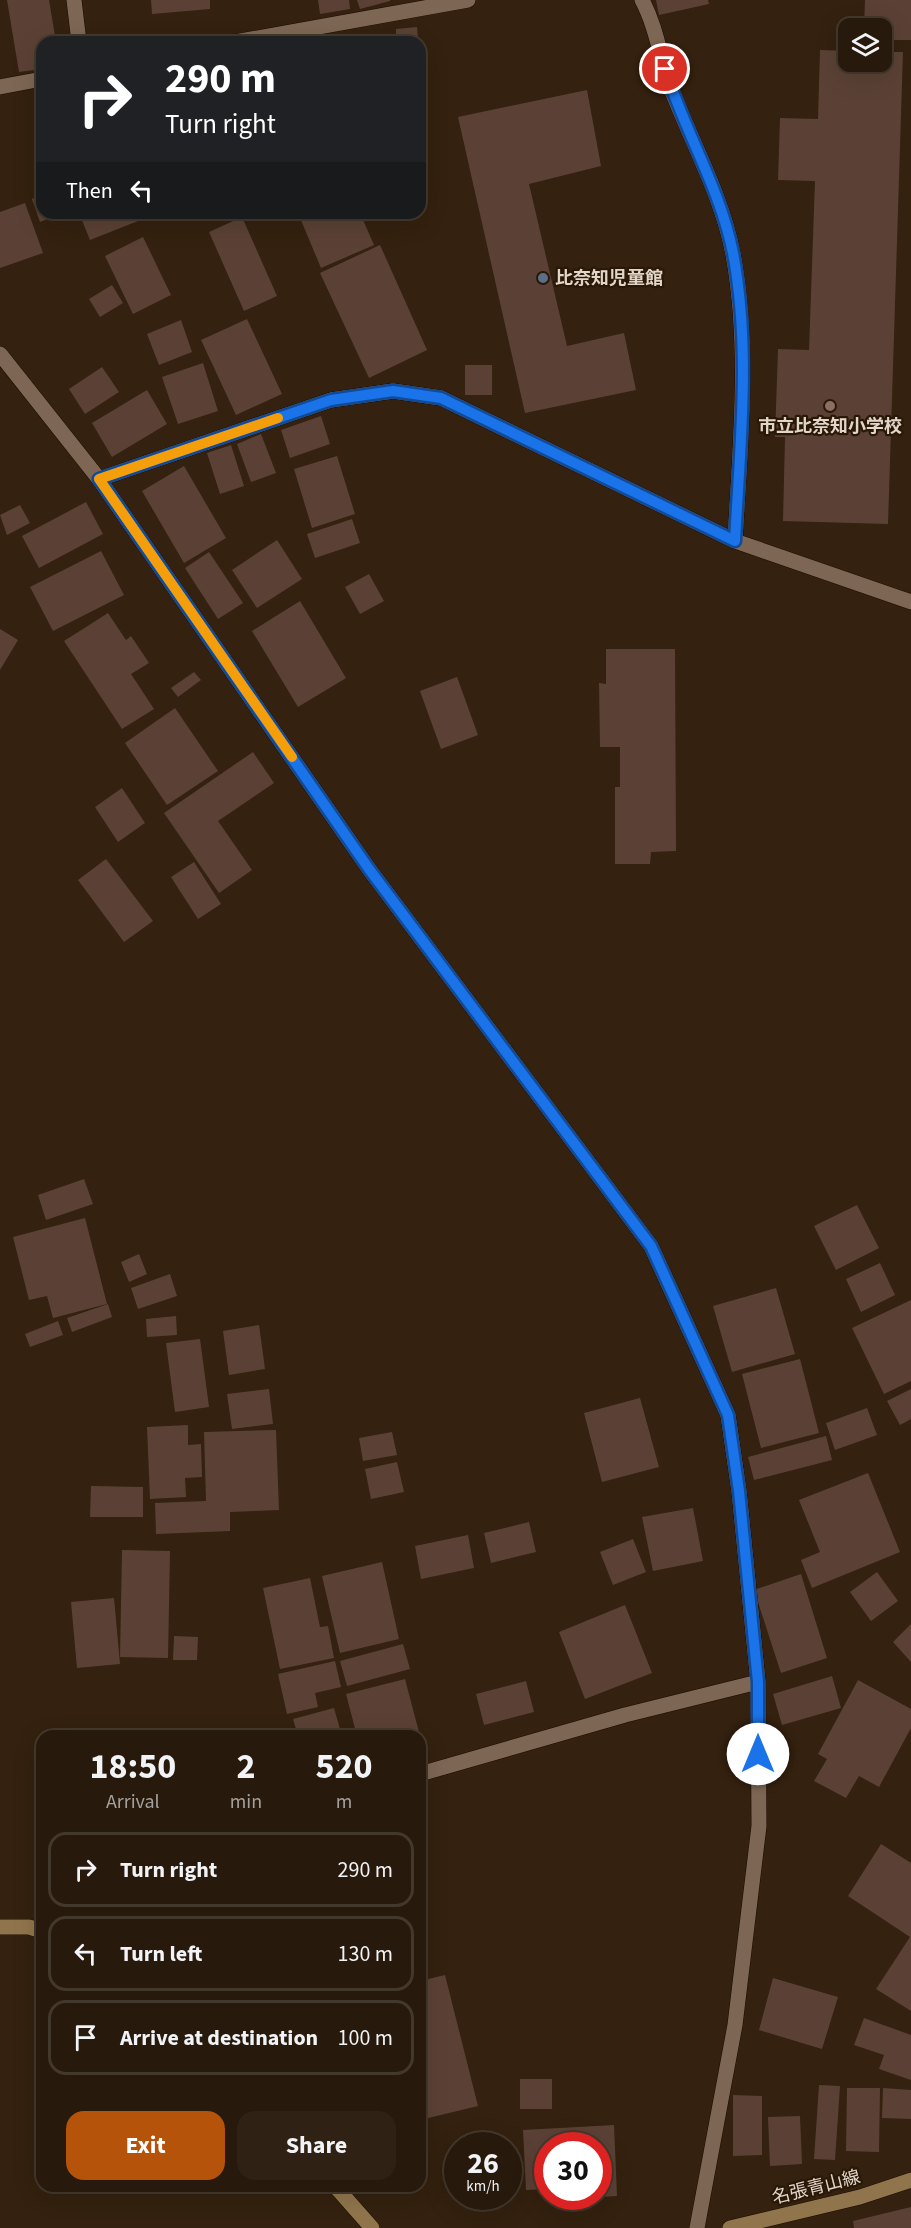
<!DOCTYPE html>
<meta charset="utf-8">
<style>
body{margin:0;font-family:"Source Sans 3","Noto Sans JP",sans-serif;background:#2f2214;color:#f1f3f6;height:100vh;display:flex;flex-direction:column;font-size:22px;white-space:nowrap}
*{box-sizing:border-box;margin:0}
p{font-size:20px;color:#a4a09d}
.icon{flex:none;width:33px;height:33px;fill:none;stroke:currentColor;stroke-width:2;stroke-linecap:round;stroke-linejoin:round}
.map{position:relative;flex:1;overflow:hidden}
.sheet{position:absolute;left:36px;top:1730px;width:390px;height:462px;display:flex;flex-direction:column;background:#27190b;border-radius:18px;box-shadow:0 6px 24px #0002,0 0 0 2px #43382c}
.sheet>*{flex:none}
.hud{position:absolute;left:36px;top:36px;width:390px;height:183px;border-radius:18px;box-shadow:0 6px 24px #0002,0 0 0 2px #43382c;background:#202124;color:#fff;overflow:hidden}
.buttons{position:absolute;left:838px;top:18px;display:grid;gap:12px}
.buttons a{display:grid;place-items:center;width:54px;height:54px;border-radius:12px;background:#27190b;box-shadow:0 6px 24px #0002,0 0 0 2px #43382c;font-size:30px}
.speed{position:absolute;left:444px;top:2132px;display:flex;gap:12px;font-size:30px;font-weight:700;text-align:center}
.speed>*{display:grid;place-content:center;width:78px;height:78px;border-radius:50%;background:#27190b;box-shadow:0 6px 24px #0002,0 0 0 2px #43382c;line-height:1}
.speed small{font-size:15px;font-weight:400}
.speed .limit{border:9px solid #d22;background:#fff;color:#111}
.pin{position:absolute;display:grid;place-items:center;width:51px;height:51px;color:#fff;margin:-26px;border:3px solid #fff;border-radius:50%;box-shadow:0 2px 6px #0007}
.me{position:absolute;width:66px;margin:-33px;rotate:0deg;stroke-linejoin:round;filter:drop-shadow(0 0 4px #0008)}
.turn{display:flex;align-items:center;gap:21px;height:126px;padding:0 30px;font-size:27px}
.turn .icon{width:78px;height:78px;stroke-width:2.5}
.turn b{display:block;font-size:42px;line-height:51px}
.then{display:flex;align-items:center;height:57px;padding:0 30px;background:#0003;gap:12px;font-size:22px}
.eta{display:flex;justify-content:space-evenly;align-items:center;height:102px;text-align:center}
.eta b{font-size:36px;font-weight:700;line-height:42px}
.action{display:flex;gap:12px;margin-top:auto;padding:12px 30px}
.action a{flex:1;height:69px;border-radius:18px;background:#b45309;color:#fff;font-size:24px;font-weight:700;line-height:69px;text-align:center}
.action a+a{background:#2f2214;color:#f1f3f6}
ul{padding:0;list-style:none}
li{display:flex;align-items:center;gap:18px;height:75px;margin:0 12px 9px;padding:0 18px;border:3px solid #43382c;border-radius:18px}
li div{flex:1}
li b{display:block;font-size:22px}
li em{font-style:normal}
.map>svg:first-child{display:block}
</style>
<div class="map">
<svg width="911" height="2228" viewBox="0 0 911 2228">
<rect width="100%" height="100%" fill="#34210f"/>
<path fill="#5b4135" d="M7,0H49L56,42H42V69L19,72Z
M151,0H210V9L152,14Z
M318,0H349L350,9L320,14Z
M357,0H390V1L360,9Z
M656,0H708L709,4L659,15Z
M865,0H911V40H882V28H864Z
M417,27L418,39L396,41V29Z
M377,38V42H354V40Z
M820,50L849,51V62H882V52H903L888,524L783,521L785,437H775L778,349L809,350L815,181L778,180L780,118L818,119Z
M587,90L601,166L529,184L567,346L624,333L636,390L525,413L458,117Z
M42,195V213H63L40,222L32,199Z
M25,203L43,253L0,268V212Z
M79,213H141L143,219L90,240Z
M184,213H202L187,219Z
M298,213H360L374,245L321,268Z
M242,217L277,296L244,311L209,232Z
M143,237L171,295L133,314L105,256Z
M380,245L427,350L369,378L320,273Z
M112,285L123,303L100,317L89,299Z
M247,319L282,394L236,415L201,340Z
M181,320L192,352L159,365L147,334Z
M203,363L218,411L178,424L162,377Z
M465,365H492V395H465Z
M102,367L119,392L85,414L69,389Z
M147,390L167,424L112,457L92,423Z
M321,416L330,444L290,458L281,430Z
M261,434L276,473L251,482L237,444Z
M231,445L244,486L220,494L207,453Z
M337,456L355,514L312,528L294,469Z
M184,466L226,538L184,563L142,491Z
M86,502L103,534L39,568L22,536Z
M20,505L30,523L7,535L0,515Z
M352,519L360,543L315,558L307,534Z
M277,540L302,579L257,608L232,570Z
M101,551L124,595L53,631L30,587Z
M209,552L243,603L218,619L185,568Z
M369,574L384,601L360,614L345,587Z
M300,601L346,678L298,707L252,631Z
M108,613L126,640L131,636L149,663L131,674L154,709L122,729L64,641Z
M0,629L18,640L0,670Z
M606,649H675L676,851L651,852L650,864H615V787H620V747H600L599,683L606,684Z
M194,672L201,680L178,697L171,688Z
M457,677L478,735L441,749L420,691Z
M175,708L218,771L167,805L125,743Z
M253,752L274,783L218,821L252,870L219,893L164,813Z
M122,788L145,823L118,842L95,807Z
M106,859L153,921L124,942L78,880Z
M194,862L221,904L198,919L171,877Z
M84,1179L93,1204L46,1220L38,1195Z
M857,1205L879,1248L836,1270L814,1226Z
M85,1218L107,1304L53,1318L47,1296L29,1300L13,1237Z
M139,1254L147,1274L129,1282L121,1262Z
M880,1263L895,1295L861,1312L846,1279Z
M170,1274L177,1296L138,1309L131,1288Z
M776,1288L795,1354L732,1372L713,1306Z
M911,1300V1381L884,1394L852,1328Z
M108,1304L112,1317L72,1332L67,1318Z
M176,1316L177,1335L147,1337L146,1319Z
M58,1321L63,1335L30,1347L25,1334Z
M259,1325L265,1369L229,1375L223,1331Z
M200,1339L209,1407L175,1412L166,1343Z
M800,1359L819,1433L761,1448L742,1374Z
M269,1389L273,1424L232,1429L227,1394Z
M911,1389V1419L900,1425L887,1401Z
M640,1398L659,1467L602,1482L584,1413Z
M867,1408L877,1435L835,1450L826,1423Z
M188,1425V1445L201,1444L202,1477L185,1478L186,1497L150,1499L147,1427Z
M276,1430L279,1510L230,1512V1531L156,1534L155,1503L206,1501L204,1432Z
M392,1432L397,1455L363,1461L359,1438Z
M826,1436L832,1460L754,1480L748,1457Z
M397,1462L404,1492L371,1499L365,1469Z
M868,1473L900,1552L812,1588L801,1560L820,1552L799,1500Z
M91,1486L143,1487V1517H90Z
M693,1508L703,1561L653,1571L642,1517Z
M529,1522L536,1552L491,1563L484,1533Z
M468,1535L474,1568L421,1579L415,1546Z
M633,1539L646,1572L613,1585L600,1552Z
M122,1550L170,1551L168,1658L120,1657Z
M382,1562L399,1639L340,1653L322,1576Z
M877,1572L898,1601L871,1621L850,1592Z
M801,1574L827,1658L781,1673L754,1590Z
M310,1578L320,1627L328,1626L334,1658L280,1669L263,1588Z
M114,1598L120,1664L77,1668L71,1602Z
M625,1605L652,1673L585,1699L559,1632Z
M911,1624V1662L893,1642Z
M174,1636L198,1637L197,1660H173Z
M403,1644L410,1669L347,1686L340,1661Z
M335,1661L341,1687L315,1693L318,1707L287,1714L278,1674Z
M832,1676L841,1708L782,1725L773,1694Z
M405,1679L420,1736H357L346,1694Z
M858,1680L911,1709V1728L879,1787L859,1776L846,1798L814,1781L827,1759L818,1754Z
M526,1681L534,1712L484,1725L476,1694Z
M334,1708L342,1736H298L293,1719Z
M420,1738L424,1751L420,1752Z
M881,1844L911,1863V2011L876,1989L910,1937L848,1896Z
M445,1975L478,2106L420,2120V1981Z
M773,1978L838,1997L822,2049L759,2030Z
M864,2018L911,2035V2080L879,2069L884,2055L854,2045Z
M520,2079H552V2109H520Z
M819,2085L840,2086L835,2160L814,2159Z
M847,2088H880L879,2152L846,2151Z
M883,2088L911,2090V2119L882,2118Z
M733,2095L762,2096V2155L733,2156Z
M800,2116L802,2164L770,2166L768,2117Z
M614,2125L617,2196L598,2197V2145H548V2189L526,2190L523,2130Z
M911,2207V2228H854L853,2221Z"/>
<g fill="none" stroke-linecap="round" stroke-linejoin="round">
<defs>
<path id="street" d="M74,0L79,42
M642,0C657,28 661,62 672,91C693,145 722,196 733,254C750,348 740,446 735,541
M235,42L468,0
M0,87L42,79
M0,354L99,479L369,869L651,1246L728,1415L739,1491L758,1682L759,1826L735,2025L697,2228
M99,479L331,400L393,391L441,398L735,541L911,602
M420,1774L625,1715L758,1682"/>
<path id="secondary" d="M0,1927H29L42,1931
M335,2186L372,2228
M730,2228L860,2197L911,2180"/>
</defs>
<use href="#street" stroke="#1b0a00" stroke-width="16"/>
<use href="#secondary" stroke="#1b0a00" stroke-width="16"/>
<use href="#street" stroke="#7d6653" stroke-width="15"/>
<use href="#secondary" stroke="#90754c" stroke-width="15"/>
</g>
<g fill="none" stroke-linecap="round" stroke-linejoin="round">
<defs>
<path id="route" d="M665,69C685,132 720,188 733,253C751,348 740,446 735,541L441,398L393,391L331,400L99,479L369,869L651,1246L728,1415L739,1491L758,1682V1754"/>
</defs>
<use href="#route" stroke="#114b97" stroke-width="15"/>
<use href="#route" stroke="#1a73e8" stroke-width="10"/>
<path stroke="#f59e0b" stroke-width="10" d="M278,418L99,479L292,757"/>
</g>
<circle fill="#5c6f8a" stroke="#2a1806" stroke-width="2" cx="543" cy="278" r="6"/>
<circle fill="#8d6e63" stroke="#2a1806" stroke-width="2" cx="830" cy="406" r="6"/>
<g text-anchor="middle" stroke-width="4.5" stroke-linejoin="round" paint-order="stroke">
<g font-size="18" font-weight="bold" fill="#e2d5ca" stroke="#2a1806" text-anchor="start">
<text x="555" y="284">比奈知児童館</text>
<text x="830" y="432" text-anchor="middle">市立比奈知小学校</text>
</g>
<g font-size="18" fill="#e2d5ca" stroke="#2a1806">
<text transform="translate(816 2187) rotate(-14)" y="6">名張青山線</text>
</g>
</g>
</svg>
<div class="buttons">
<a><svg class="icon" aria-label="layers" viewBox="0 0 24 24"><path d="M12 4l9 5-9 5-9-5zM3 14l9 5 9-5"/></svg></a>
</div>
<div class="speed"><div>26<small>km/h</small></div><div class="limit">30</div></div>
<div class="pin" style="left:665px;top:69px;background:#d93025"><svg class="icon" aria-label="arrive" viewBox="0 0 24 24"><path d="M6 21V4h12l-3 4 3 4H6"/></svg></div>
<svg class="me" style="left:758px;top:1754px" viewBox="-20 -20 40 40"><circle r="19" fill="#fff"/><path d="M0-13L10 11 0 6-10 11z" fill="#1a73e8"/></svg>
<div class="hud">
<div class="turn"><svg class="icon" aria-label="right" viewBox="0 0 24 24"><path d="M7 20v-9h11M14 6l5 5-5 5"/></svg><div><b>290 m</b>Turn right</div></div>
<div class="then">Then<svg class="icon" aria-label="left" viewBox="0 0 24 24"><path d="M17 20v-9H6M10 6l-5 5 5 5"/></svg></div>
</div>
<section class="sheet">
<div class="eta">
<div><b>18:50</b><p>Arrival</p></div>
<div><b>2</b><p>min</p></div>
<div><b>520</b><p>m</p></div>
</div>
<ul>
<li><svg class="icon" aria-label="right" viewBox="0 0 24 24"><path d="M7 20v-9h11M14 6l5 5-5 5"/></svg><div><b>Turn right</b></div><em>290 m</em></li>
<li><svg class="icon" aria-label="left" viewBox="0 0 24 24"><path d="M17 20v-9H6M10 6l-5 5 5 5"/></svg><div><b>Turn left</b></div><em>130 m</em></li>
<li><svg class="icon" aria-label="arrive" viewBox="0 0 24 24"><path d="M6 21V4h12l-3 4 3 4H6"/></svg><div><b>Arrive at destination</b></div><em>100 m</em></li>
</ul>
<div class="action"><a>Exit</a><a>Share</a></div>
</section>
</div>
